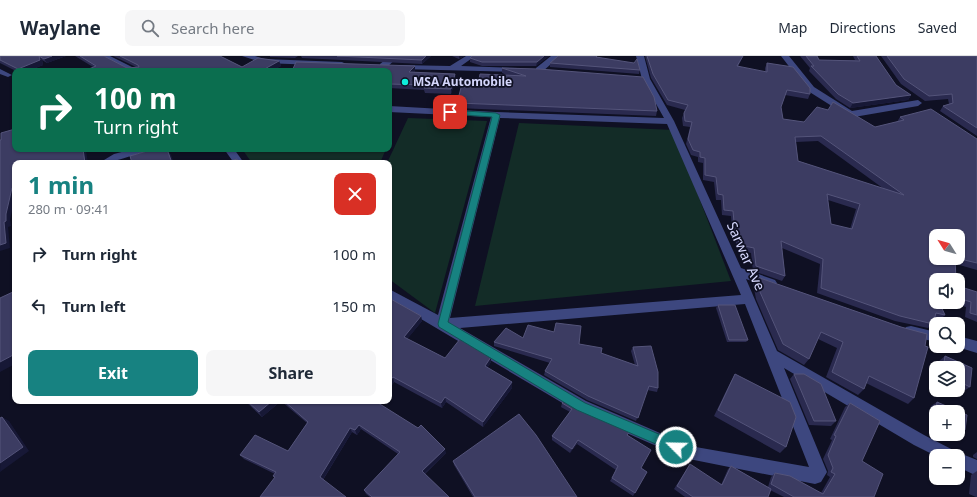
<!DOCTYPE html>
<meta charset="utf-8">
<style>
body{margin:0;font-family:"Noto Sans",sans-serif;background:#f6f6f7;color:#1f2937;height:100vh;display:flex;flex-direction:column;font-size:15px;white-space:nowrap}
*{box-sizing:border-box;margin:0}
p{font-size:13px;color:#747a83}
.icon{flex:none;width:22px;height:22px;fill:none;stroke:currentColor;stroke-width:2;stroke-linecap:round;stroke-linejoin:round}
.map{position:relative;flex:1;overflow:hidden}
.side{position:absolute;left:12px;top:104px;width:380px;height:244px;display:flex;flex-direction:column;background:#fff;border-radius:8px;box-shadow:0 1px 3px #0004}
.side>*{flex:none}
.banner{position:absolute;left:12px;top:12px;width:380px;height:84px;border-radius:8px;box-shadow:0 1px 3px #0004;background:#0b6e4f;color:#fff;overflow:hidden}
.needle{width:26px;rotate:307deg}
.tools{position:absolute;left:929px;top:173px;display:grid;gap:8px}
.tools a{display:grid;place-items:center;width:36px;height:36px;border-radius:8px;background:#fff;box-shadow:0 1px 3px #0004;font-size:20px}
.pin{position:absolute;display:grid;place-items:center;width:34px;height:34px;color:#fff;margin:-17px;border-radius:8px;box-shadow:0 2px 6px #0006}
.me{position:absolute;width:44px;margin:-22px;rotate:293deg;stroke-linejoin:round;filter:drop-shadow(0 0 3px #0008)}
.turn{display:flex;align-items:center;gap:14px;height:84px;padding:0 16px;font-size:18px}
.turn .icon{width:52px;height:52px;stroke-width:2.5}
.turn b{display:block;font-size:28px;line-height:34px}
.round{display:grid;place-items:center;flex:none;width:42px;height:42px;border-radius:8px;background:#f6f6f7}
.summary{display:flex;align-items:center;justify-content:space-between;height:68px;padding:0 16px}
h1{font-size:24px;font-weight:700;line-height:30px;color:#178281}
.primary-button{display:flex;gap:8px;margin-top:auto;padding:8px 16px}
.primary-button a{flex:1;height:46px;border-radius:8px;background:#178281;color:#fff;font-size:16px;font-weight:700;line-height:46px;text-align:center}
.primary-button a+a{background:#f6f6f7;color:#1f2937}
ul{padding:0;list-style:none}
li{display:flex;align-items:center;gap:12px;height:52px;padding:0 16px}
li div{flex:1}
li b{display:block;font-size:15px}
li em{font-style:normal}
header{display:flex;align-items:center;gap:24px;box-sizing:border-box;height:56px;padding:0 20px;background:#fff;border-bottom:1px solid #e0e1e3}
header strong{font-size:19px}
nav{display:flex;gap:22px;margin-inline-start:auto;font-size:14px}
.search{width:280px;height:36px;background:#f6f6f7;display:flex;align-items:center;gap:10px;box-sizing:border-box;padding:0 14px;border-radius:8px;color:#747a83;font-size:15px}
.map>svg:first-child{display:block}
</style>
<header>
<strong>Waylane</strong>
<div class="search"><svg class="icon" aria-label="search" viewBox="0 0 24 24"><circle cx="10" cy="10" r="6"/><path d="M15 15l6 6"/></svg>Search here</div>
<nav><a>Map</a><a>Directions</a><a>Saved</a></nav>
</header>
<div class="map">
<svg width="977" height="441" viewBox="0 0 977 441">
<rect width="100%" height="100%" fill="#0f1023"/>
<path fill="#132c27" d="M408,62L487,65L435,257L389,223V107H387Z
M519,67L673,74L731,225L475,250Z
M242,93H386L380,107H252Z"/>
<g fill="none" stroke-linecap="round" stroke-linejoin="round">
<path fill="#3d477f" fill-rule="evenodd" d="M100,0H110L140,15H130Z
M242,0H255L264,3L342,6L346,8L342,10L264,7Z
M390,0H399L386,12H380V8Z
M466,0H475L461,10L518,12L522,14L518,16L400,13L396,11L400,9L450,10Z
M551,0H560L542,16H536V12Z
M636,0H644L650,23L674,65L741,212L775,224L777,227L775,230L771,232L746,223L777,295L924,379L957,396L977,404V420L958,411V400H936L914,389L784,312L827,416L821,426L815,428L684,402L576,355L389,244V233L438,259L491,61L389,56V50L496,56L664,62L642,23ZM500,62L667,68L741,239L450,262ZM745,248L809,411L690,390L586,345L460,272Z
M781,0H789L814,31L852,55L918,44L922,47L918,50L854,61L846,59L808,35Z
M0,13L12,19L8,21L0,18Z
M133,93H149L147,95C132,99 114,107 99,107L114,98Z
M224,93H234L244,107H234Z
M911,270L936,276V286L906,279L904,275L906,271Z
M958,280L977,285V297L954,290H958Z"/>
</g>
<path fill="#2a2a4f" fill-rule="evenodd" d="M0,0H66L47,7L42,4L43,9L28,15H16L0,7Z
M75,0H104L127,12L136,11L113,0H220L242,11L279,5L281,10L271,15L93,11Z
M270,0H298L295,2L270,1Z
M301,0H431L422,8L302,2Z
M452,0H464L459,3Z
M472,0H549L536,10H482L470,6V2Z
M645,0H743L738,11L765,16V12L767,7L810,38L808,43L785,39L781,51L783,63L804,66L875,71L897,66L900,61L977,83V214L956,208L936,224V246L945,259L940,264L934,263L933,268L928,272L895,265L817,237L820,208L782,192L785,220L782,225L753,215L751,197L737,194L735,182H733L731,160L722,159L721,144H716L714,126L703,124V107L698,106V101L691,99L686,88L690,71L683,70L682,62L685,54L667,49L651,22ZM818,85L884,133L798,105L796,86ZM828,144L856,153L850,173L831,168Z
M800,0H817L819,4H855L853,0H876L896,29L911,39L908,44L850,52L836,43L809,15L810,12Z
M881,0H977V80L940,55L943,50L949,48L948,43L925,45L901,28Z
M599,1L640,14L639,18L550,11V7Z
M415,10V15L414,16L456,22L451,38L425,37L424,34L389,32V15Z
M502,12L657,55L656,60L457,52V47L478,29L509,20L502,17Z
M757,221L901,271L914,342L908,348L866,327L864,333L858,339L826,321L837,292L818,283L809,303L804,309L778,294L756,243L753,227Z
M958,230L977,236V266L965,261L966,251L951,246H958Z
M389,242L421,260L422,265L407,283L445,302L491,301V306L487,312L512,326V332L483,371L446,346L442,352L394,326L389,333Z
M718,249L748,284L746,286H727L716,252Z
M523,282L579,288L601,297L635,309L631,295L633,291L658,332L657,336L647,334L636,365L587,344L544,319L545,315L550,307L494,290V286Z
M945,300L972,312L970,331L964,335L958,333V312H938L939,305Z
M735,318L786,391L780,397L714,360L731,325Z
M794,318L836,365L831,370L809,369L790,323Z
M245,345H281L262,361Z
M281,345H381L379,348L446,397L425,418L449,441H370L366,438L364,434L398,398L361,373L357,379L352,376L323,424L274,421L273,420L275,418L244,403L240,399L288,395L307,367Z
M937,346L967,359L965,374L959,379L957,378H958V356H936V368L929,365L931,350Z
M562,347L576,352L628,379L641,412L647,416L633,440L610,425L616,414L577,388L570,397L552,384V380L570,356L561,351Z
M850,347L862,405L874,441H784L770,434L768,441H685L674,433L690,408L721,429L728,413L731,410L768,431L771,421L775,417L821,437L830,421L827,419L828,415L823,403L832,384L830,383L845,351Z
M977,396V403L973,401V399Z
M453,405L577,441H473L454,409Z
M977,415V441H976L969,438L971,419Z"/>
<path fill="#171836" d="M39,0L42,4L43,9L28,15H19L18,13Z
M52,0H66L47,7L44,3Z
M426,0H431L422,8V4Z
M459,0H464L459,3Z
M544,0H549L536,10L537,6Z
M279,5L281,10L271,15H261Z
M415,10V15L410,21L409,16Z
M455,18L456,22L451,38V33Z
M911,39L908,44L850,52L853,47Z
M83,93H93L86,95L88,107H85Z
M167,93L171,99L174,107H172Z
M15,131V143L10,163L11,170L8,171L10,192L0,195V189L4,166L12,132Z
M421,260L422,265L405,286L404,281Z
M15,298V308L0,316V306Z
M491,301V306L485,315V310Z
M393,321L394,326L389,333V326Z
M512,326V332L483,371V366Z
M445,341L446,346L442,352L441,347Z
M272,345H281L262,361L259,356Z
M376,345H381L377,350Z
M2,361L9,365L29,395L0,416Z
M359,369L361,373L357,379L355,374Z
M350,372L352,376L322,425L320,421Z
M578,384L577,388L570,397L572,393Z
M445,393L446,397L423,419L422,415Z"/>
<path fill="#3c3c62" stroke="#54547a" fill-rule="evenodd" d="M0,0H39L40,4L18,13L0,4Z
M39,0H52L44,3Z
M80,0H104L127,12L139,11L138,9L120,0H220L242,11L258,2L279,5L261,15H84L96,10Z
M337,0H426L422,4Z
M472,0H544L537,6H482L470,2Z
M558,0H597L596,1L634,7L637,3L640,14L550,7Z
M647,0H743L737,10L767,16V7L793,11L810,32V38L787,34L781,51L783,63L804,66L817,51L828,54L833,46L875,71L904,64L900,61L931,53L977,83V207L956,202H958V180H936V202H955L956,224H936V235L934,234L936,239V246H939L945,259L936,257L933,268L900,260L821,232L823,203L781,185L785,220L756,210L754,192L739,189L738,177H735L733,155L724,154L723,139L718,138L716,121L705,119V102L700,101V96L693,94L688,83L692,66L685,65L684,57L688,49L668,44L653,18ZM821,80L904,139L798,105L795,81ZM827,138L860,148L852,173L831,168Z
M806,0H817L819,4L860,5L857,0H876L896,29L911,39L853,47L838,38L811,10H814Z
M887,0H977V72L943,50L953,47L952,38L929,40L904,23Z
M296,6L415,10L409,16L455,18L451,33L424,32L425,29L389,28V15H292Z
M502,12L539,13L643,21L654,41L657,55L457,47L462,28L478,29L480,18L526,20Z
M15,73V93H83L85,107H15V131L12,132L6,158V165L4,166L6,187L0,189V84H1V77Z
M154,93H167L172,107H132L130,100Z
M237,103L238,107H224Z
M757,221L901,271L927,278L925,290L928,291L914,342L869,320L864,333L832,316L843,286L821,276L809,303L783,288L760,236Z
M958,230L977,236V259L970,257L971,246L958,242Z
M15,235V298L0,306V242Z
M389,242L421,260L404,281L445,302L460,283L491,301L485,310L512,326L483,366L445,341L441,347L393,321L389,326Z
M718,249H735L748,284H729Z
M556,267L581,270L579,288L602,292L601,297L638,310L633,291L651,290L658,316V332L649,330L638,362L588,340L545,315L552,303L494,286L506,272L523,282L528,269L554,276Z
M945,300L972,312L970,331L958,325V312H943Z
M735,318L790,346L796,361L786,391L718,354Z
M794,318H804L821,328L836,365H814Z
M247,345H272L259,356Z
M284,345H376H375L418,372L421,369L445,393L422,415L449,441H372L364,434L400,396L359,369L355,374L350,372L320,421L346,441H260L275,421L273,420L276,416L240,399L255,379L288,395L308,366Z
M564,345L576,352L630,375L627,379L651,394L641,412L647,416L635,437L612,422L618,410L578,384L572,393L552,380L572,353L562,347Z
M937,346L967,359L965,374L958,371V356H936V361L935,360Z
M850,347L880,365L862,405L883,418L874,441H794L771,428L775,417L790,420L823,438L835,418L831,416L833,412L828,399L836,380L834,379Z
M519,358L536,379L577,441H475L453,405Z
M2,361L23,391L0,407V362Z
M690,408L722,429L731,410L771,433L768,441H693L677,430Z"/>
<path fill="#178281" stroke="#0f5454" d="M450,54L496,57L500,59L448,266L585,347L680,387L682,391L680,395L676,397L672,395L577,354L439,271L438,268L492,61L448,58L447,56Z"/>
<circle fill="#0eeedb" stroke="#0f1023" stroke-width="1.5" cx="405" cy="26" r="4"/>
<g text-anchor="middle" stroke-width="3.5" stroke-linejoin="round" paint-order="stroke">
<g font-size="12" font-weight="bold" fill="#d4d6fc" stroke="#0f1023" text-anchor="start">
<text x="413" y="30">MSA Automobile</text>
</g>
<g font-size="14" fill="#d4d6fc" stroke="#0f1023">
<text transform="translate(746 200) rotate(66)" y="5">Sarwar Ave</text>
</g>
</g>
</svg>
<div class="tools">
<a><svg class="needle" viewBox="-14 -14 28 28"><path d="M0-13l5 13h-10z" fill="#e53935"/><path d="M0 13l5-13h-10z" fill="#747a83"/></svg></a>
<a><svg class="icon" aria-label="sound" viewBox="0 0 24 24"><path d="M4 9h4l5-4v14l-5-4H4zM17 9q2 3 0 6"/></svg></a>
<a><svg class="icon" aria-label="search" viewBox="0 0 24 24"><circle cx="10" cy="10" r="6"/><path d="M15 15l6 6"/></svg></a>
<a><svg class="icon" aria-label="layers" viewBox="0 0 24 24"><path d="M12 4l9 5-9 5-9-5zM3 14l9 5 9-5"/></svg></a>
<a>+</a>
<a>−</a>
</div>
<div class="pin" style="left:450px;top:56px;background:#d93025"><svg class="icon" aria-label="arrive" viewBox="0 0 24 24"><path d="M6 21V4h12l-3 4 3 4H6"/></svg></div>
<svg class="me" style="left:676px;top:391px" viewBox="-20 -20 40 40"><circle r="17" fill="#178281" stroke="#fff" stroke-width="3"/><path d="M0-11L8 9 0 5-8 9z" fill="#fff"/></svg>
<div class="banner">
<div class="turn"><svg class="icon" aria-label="right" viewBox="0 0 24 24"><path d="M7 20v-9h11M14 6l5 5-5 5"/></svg><div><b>100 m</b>Turn right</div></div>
</div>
<section class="side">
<div class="summary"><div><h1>1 min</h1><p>280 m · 09:41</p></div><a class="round" style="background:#d93025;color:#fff"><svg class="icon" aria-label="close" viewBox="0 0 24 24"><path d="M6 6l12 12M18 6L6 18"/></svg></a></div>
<ul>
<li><svg class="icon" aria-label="right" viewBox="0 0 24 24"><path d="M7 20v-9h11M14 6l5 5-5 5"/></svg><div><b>Turn right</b></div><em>100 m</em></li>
<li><svg class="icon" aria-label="left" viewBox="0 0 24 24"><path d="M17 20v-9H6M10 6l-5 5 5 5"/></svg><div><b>Turn left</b></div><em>150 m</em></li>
</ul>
<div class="primary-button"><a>Exit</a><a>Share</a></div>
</section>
</div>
